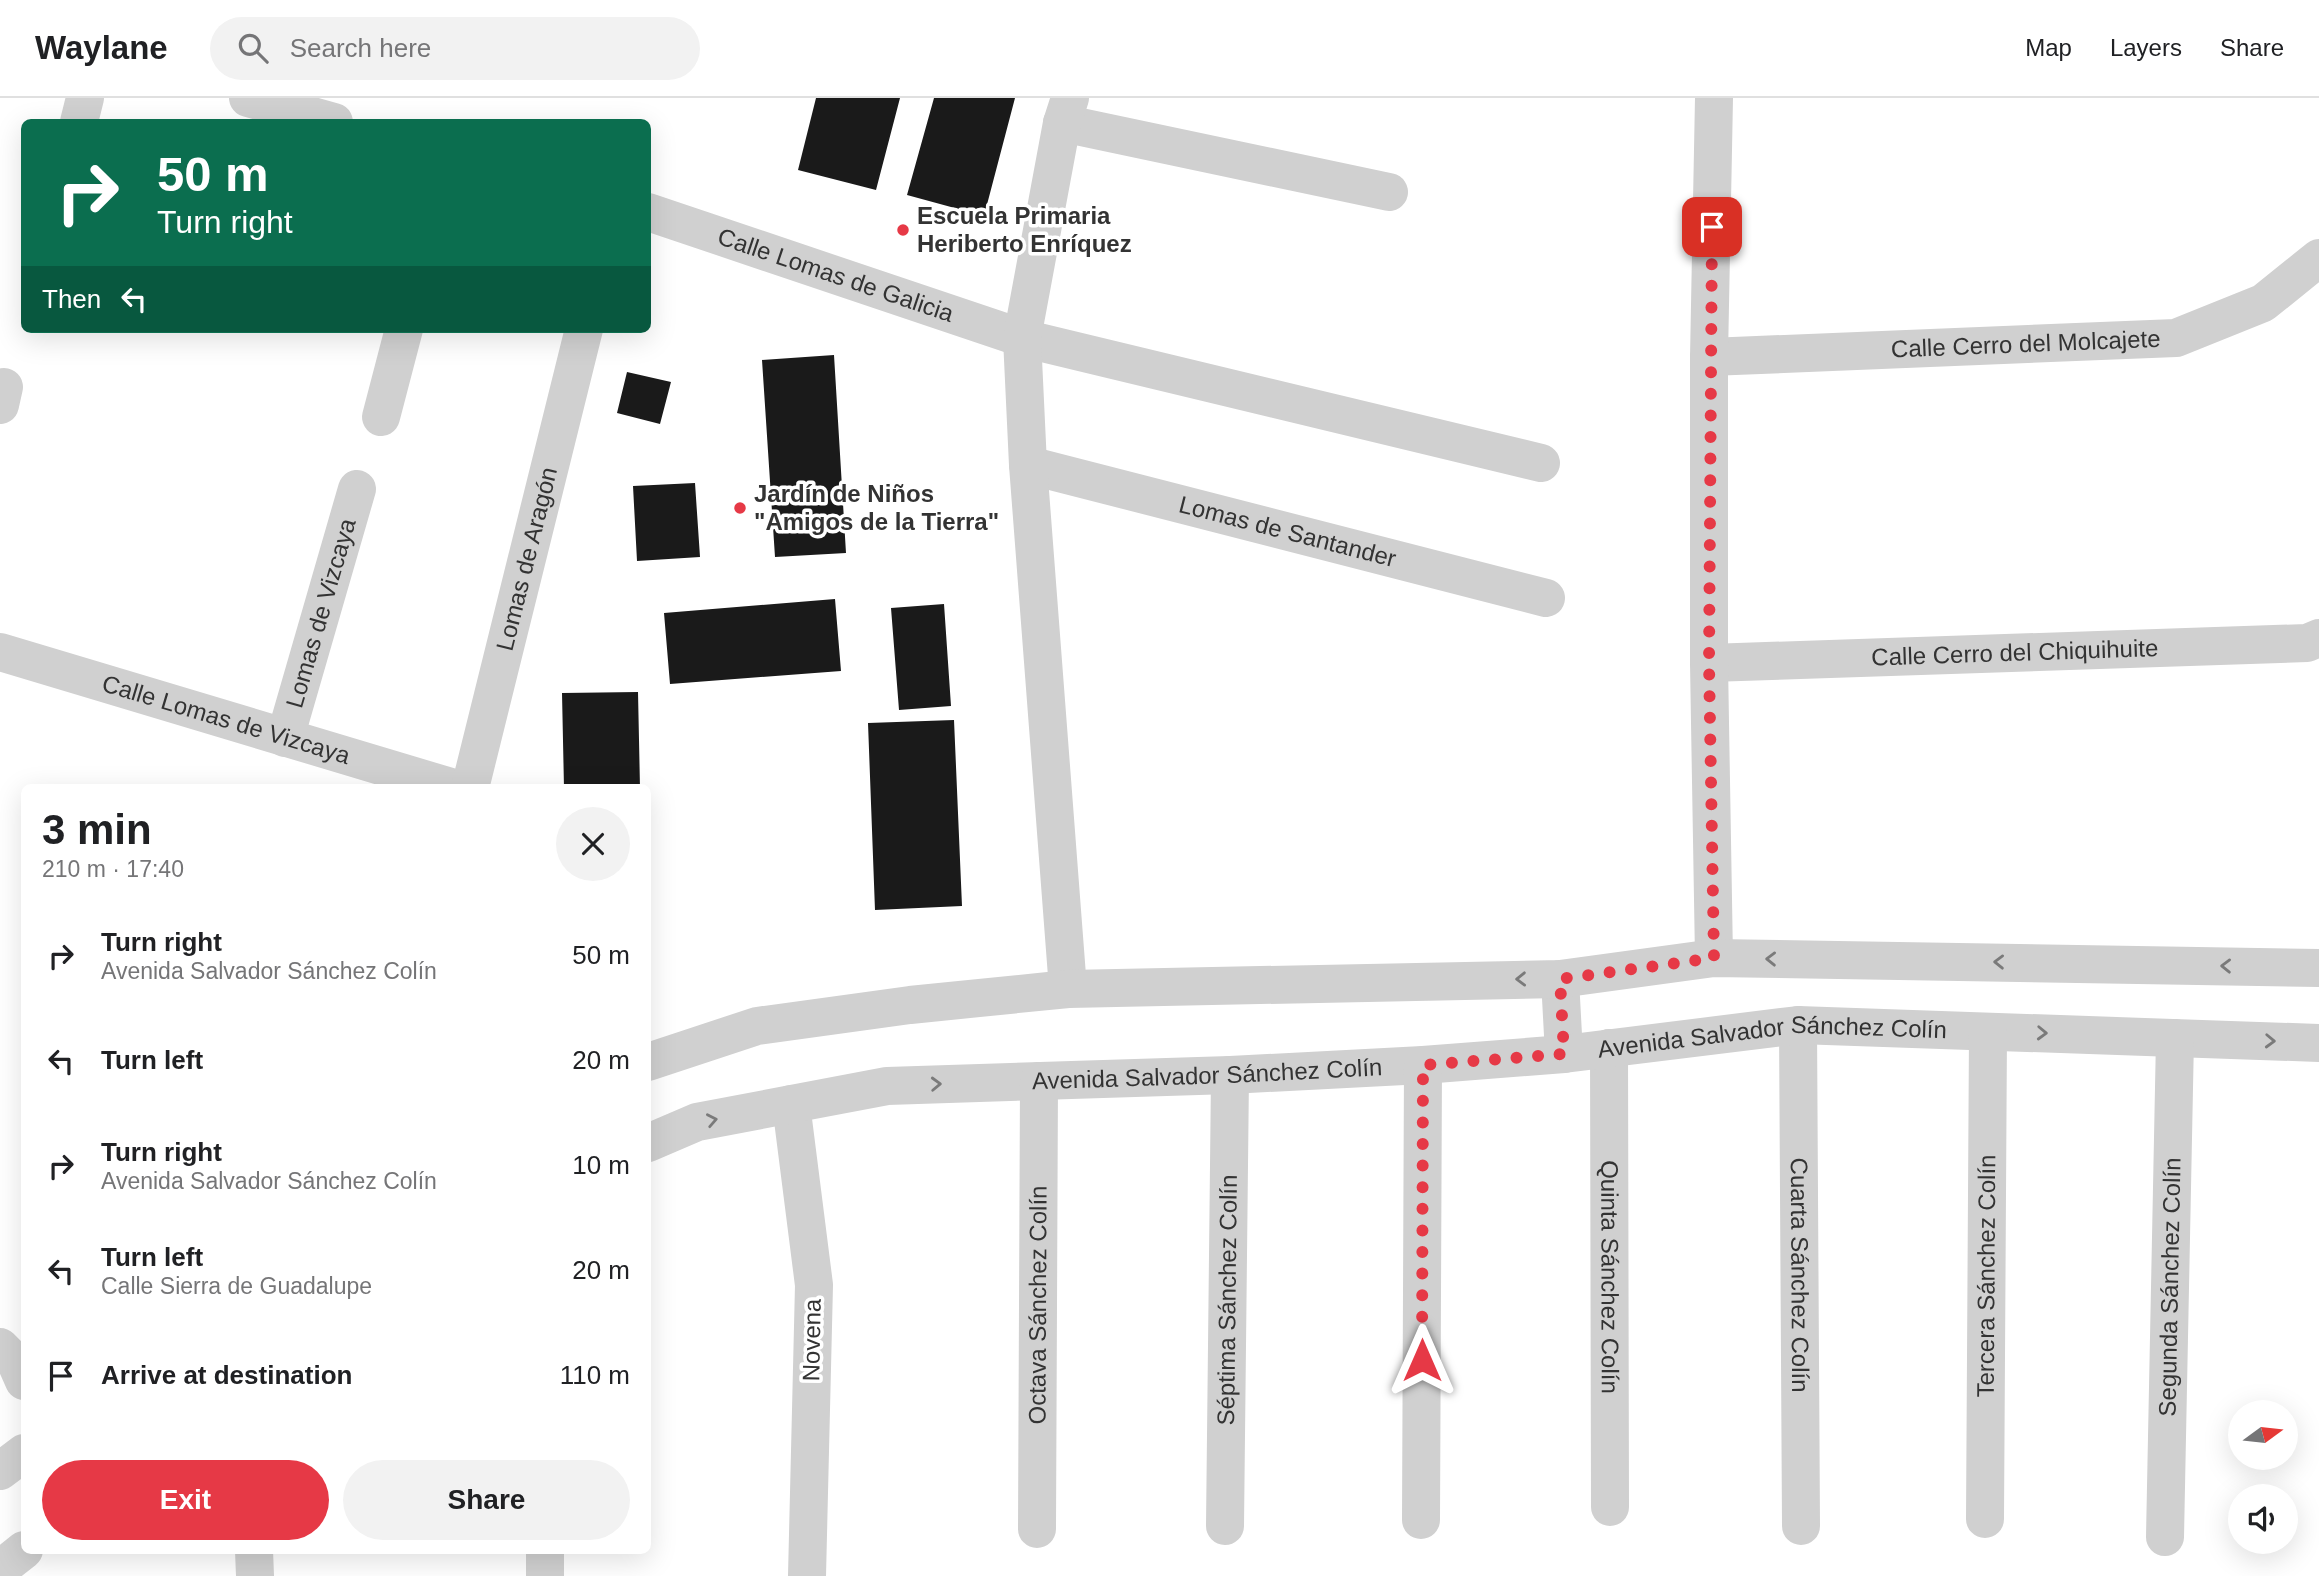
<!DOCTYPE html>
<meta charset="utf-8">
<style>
body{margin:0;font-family:Arial,sans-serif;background:#f2f2f2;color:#202124;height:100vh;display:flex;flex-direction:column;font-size:26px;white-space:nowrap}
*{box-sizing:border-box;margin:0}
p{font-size:23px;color:#757577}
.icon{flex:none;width:38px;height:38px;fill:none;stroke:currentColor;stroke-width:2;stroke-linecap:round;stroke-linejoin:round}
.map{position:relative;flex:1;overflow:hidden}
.details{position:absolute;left:21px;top:686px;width:630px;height:770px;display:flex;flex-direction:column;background:#fff;border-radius:10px;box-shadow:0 7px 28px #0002}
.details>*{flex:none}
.guide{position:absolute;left:21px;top:21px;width:630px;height:214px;border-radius:10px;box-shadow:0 7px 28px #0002;background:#0b6e4f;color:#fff;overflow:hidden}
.needle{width:46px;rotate:75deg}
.buttons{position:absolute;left:2228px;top:1302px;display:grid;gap:14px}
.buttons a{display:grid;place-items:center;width:70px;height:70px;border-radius:50%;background:#fff;box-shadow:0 7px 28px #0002;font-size:35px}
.pin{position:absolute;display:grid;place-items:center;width:60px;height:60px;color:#fff;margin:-30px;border-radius:14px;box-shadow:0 4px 10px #0006}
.me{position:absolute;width:77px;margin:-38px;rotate:0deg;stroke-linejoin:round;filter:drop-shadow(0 0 5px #0008)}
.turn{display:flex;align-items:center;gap:24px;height:147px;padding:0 21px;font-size:32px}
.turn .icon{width:91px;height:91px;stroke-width:2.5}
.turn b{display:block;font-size:49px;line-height:60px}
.then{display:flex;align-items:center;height:66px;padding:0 21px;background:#0003;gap:14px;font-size:26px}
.round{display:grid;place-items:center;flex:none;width:74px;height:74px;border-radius:37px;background:#f2f2f2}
.head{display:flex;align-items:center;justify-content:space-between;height:119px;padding:0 21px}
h1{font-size:42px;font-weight:600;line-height:52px}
.primary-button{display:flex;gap:14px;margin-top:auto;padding:14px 21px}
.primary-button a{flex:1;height:80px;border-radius:42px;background:#e63946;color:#fff;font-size:28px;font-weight:600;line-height:80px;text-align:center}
.primary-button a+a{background:#f2f2f2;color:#202124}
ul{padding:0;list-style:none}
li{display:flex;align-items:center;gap:21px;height:105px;padding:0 21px}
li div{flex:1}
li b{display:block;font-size:26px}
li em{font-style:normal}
header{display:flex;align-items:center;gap:42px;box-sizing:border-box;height:98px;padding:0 35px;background:#fff;border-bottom:2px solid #e0e0e0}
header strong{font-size:33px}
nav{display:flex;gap:38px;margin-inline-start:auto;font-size:24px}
.search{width:490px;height:63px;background:#f2f2f2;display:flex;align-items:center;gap:18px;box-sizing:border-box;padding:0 24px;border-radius:38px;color:#757577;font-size:26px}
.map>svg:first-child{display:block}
</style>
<header>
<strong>Waylane</strong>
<div class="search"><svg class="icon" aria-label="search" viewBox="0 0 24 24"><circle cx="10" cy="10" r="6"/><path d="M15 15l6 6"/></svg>Search here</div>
<nav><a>Map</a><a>Layers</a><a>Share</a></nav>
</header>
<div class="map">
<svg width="2319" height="1478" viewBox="0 0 2319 1478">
<rect width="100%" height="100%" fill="#fff"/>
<path fill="#1a1a1a" d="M816,0H900L876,92L798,72Z
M934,0H1015L984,118L907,97Z
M834,257L846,455L775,459L762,262Z
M627,274L671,284L660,326L617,315Z
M695,385L700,459L637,463L633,388Z
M835,501L841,573L670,586L664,515Z
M944,506L951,608L899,612L891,510Z
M638,594L640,690H564L562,595Z
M954,622L962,808L875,812L868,625Z"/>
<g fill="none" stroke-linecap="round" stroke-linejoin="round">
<g stroke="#d0d0d0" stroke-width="38">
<path d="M248,0L334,24"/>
<path d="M79,24L85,0"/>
<path d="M1062,25L1389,94"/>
<path id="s1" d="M648,114L1022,240L1541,365"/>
<path id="s2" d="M1709,259L2176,240L2263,205L2319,160"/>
<path d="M0,307L4,289"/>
<path d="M381,319L404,231"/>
<path id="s3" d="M1028,367L1546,500"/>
<path id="s4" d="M0,554L454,690"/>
<path id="s5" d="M1709,565L2307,545L2319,540"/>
<path id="s6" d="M285,640L357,391"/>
<path id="s7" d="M470,690L584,231"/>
<path d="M1714,860L1709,565V259L1714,0"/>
<path d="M1560,881L1564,956"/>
<path d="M1068,891L1028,367L1022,240L1062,25L1070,0"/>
<path id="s8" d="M1798,927L1801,1428"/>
<path id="s9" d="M1609,950L1610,1409"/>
<path d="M648,964L757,928L910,907L1068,891L1560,881L1714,860L2319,870"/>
<path d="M791,1006L814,1187L807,1478"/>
<path id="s10" d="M648,1045L697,1024L887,988L1230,977L1423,967L1564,956L1798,927L2319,945"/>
<path d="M0,1249L16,1265L24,1283"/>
<path d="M0,1373L24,1355"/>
<path id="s11" d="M1985,1421L1988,934"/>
<path d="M1421,1422L1423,967"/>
<path id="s12" d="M1225,1428L1230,977"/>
<path id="s13" d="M1037,1431L1039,983"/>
<path id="s14" d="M2165,1439L2175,940"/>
<path d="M254,1452L255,1478"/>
<path d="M545,1452V1478"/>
<path d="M0,1471L24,1452"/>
</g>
</g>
<defs><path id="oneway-chevron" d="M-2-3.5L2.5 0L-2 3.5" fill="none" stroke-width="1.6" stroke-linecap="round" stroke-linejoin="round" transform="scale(1.75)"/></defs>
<g stroke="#7a7a7a">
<use href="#oneway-chevron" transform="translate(1771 861) rotate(-179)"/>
<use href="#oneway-chevron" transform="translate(1999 864) rotate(-179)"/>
<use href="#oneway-chevron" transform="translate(2226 868) rotate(-179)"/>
<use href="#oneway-chevron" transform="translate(1521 881) rotate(179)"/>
<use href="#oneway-chevron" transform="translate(2042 935) rotate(2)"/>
<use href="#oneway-chevron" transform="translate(2270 943) rotate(2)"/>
<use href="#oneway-chevron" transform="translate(936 986) rotate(-2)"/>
<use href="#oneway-chevron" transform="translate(712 1022) rotate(-11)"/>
</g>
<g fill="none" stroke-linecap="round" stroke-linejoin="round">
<path stroke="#e63946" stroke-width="12" stroke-dasharray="0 21.6" d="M1422,1262L1423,967L1564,956L1560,881L1714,860L1709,565L1712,129"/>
</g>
<g fill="#e63946" stroke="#fff" stroke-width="2.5">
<circle cx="903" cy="132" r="7"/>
<circle cx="740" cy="410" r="7"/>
</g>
<g text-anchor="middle" stroke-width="7" stroke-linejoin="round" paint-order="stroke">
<g font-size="24" font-weight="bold" fill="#333" stroke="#fff" text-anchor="start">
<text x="917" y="126">Escuela Primaria<tspan x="917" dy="28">Heriberto Enríquez</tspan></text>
<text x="754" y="404">Jardín de Niños<tspan x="754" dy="28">"Amigos de la Tierra"</tspan></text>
</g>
<g font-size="24" fill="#333" stroke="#fff">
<text dy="8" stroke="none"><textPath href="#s1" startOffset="198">Calle Lomas de Galicia</textPath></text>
<text dy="8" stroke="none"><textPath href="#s2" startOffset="317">Calle Cerro del Molcajete</textPath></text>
<text dy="8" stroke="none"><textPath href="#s3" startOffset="268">Lomas de Santander</textPath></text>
<text dy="8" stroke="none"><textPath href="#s7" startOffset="236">Lomas de Aragón</textPath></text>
<text dy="8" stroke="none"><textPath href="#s6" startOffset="130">Lomas de Vizcaya</textPath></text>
<text dy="8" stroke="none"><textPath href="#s5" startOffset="306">Calle Cerro del Chiquihuite</textPath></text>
<text dy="8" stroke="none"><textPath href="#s4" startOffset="236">Calle Lomas de Vizcaya</textPath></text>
<text dy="8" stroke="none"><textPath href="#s10" startOffset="1134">Avenida Salvador Sánchez Colín</textPath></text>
<text dy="8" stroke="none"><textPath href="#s10" startOffset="567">Avenida Salvador Sánchez Colín</textPath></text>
<text dy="8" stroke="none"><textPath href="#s8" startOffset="250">Cuarta Sánchez Colín</textPath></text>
<text dy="8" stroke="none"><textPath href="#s11" startOffset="243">Tercera Sánchez Colín</textPath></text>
<text dy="8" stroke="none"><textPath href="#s9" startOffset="229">Quinta Sánchez Colín</textPath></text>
<text dy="8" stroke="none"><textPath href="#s14" startOffset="250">Segunda Sánchez Colín</textPath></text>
<text dy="8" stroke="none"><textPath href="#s12" startOffset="226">Séptima Sánchez Colín</textPath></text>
<text dy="8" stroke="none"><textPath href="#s13" startOffset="224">Octava Sánchez Colín</textPath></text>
<text transform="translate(812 1242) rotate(-89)" y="8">Novena</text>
</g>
</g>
</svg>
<div class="buttons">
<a><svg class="needle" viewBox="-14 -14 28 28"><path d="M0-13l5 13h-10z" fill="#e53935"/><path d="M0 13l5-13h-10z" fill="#757577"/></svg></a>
<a><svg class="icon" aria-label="sound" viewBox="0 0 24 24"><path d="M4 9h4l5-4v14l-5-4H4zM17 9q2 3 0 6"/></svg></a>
</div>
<div class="pin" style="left:1712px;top:129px;background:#d93025"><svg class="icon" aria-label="arrive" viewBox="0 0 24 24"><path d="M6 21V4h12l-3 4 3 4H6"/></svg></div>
<svg class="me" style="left:1422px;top:1262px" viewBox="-20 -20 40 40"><path d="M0-17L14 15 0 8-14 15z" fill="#e63946" stroke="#fff" stroke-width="4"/></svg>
<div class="guide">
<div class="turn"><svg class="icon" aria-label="right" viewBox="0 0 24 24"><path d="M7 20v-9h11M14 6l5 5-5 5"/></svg><div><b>50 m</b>Turn right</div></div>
<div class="then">Then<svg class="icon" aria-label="left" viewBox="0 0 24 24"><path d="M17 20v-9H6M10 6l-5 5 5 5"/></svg></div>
</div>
<section class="details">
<div class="head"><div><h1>3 min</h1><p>210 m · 17:40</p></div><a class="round"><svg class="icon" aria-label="close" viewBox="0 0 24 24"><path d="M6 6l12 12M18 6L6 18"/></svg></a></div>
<ul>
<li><svg class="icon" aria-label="right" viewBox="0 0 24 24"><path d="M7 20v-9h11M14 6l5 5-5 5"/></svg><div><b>Turn right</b><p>Avenida Salvador Sánchez Colín</p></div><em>50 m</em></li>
<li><svg class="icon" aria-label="left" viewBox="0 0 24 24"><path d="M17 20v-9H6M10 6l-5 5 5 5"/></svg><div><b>Turn left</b></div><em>20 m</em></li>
<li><svg class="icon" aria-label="right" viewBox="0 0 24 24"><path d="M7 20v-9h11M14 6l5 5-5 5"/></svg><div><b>Turn right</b><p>Avenida Salvador Sánchez Colín</p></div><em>10 m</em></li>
<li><svg class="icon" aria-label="left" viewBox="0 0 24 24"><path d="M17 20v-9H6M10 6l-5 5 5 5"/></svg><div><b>Turn left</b><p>Calle Sierra de Guadalupe</p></div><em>20 m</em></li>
<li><svg class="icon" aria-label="arrive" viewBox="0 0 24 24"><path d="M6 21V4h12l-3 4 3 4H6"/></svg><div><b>Arrive at destination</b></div><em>110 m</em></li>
</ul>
<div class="primary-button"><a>Exit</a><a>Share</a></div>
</section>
</div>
